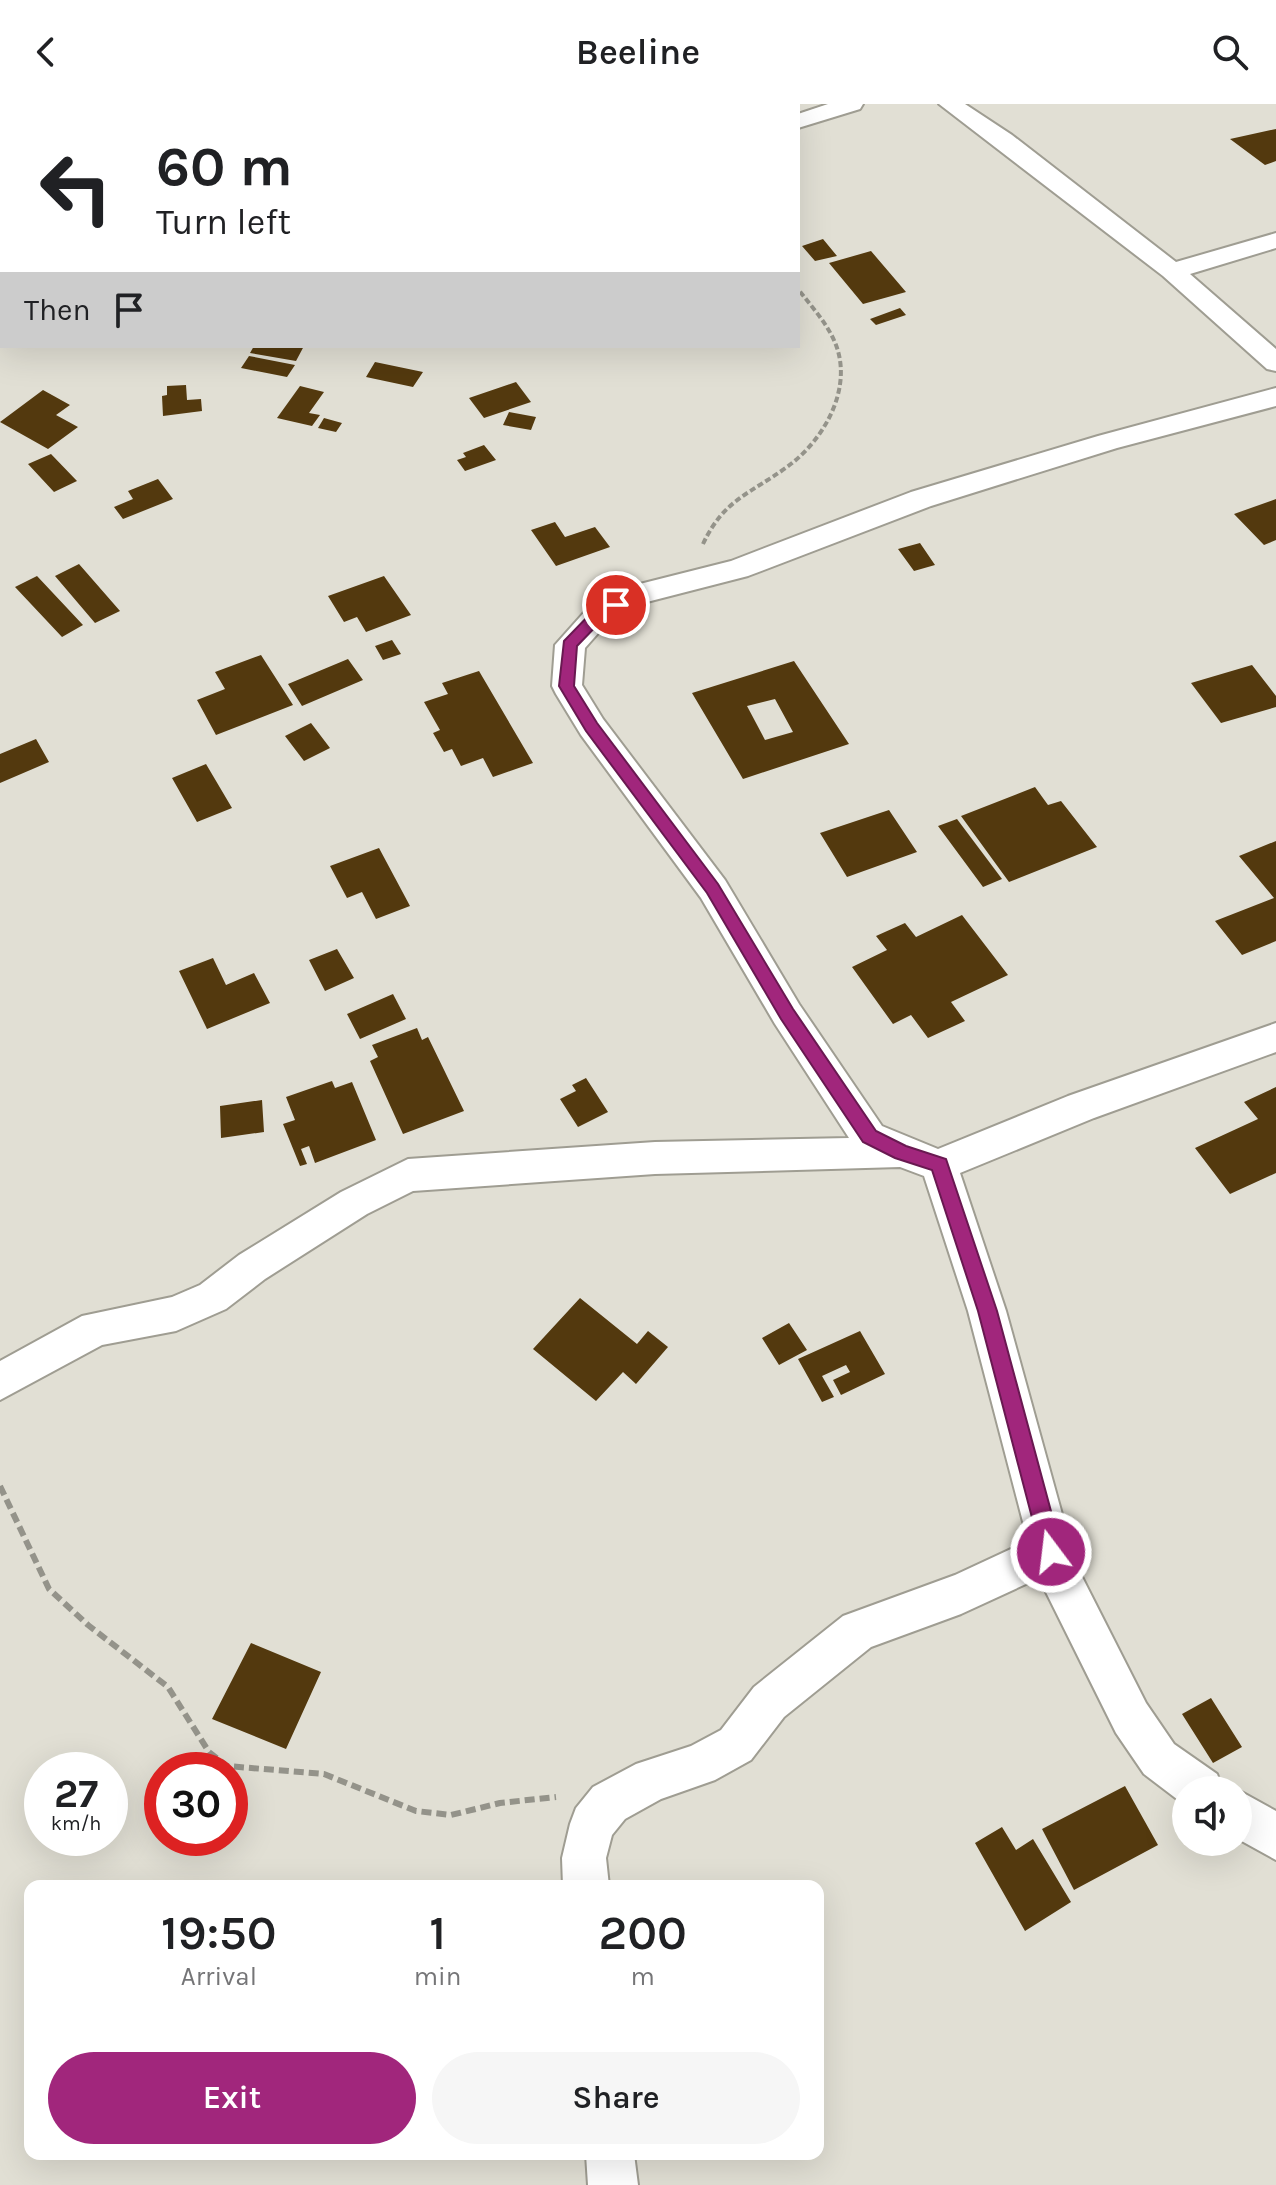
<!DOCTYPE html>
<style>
body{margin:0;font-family:Karla,sans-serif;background:#f6f6f6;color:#202124;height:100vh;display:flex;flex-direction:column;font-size:30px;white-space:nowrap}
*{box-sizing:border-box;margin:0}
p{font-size:26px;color:#757577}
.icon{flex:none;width:44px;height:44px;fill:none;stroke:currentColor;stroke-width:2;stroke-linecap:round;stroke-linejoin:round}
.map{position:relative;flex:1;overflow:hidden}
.sheet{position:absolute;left:24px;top:1776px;width:800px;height:280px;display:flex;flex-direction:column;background:#fff;border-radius:16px;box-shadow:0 8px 32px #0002}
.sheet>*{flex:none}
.banner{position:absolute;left:0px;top:0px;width:800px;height:244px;box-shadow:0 8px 32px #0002;background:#fff;color:#202124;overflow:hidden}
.buttons{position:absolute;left:1172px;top:1672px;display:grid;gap:16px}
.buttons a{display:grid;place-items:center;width:80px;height:80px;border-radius:50%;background:#fff;box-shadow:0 8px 32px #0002;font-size:40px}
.speed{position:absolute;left:24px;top:1648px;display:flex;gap:16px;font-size:40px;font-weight:700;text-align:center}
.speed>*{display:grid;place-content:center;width:104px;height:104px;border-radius:50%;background:#fff;box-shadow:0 8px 32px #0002;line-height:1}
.speed small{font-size:20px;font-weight:400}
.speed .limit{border:12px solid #d22;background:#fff;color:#111}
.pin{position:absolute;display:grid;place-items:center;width:68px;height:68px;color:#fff;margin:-34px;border:4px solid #fff;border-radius:50%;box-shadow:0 2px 8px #0007}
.me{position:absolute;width:88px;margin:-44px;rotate:345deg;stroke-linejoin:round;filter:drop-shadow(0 0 6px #0008)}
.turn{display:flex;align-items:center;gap:28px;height:168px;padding:0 24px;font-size:36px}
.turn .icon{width:104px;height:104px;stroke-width:2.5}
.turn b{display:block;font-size:56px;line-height:68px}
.then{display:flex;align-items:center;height:76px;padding:0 24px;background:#0003;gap:16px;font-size:30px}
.eta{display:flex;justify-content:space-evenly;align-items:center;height:136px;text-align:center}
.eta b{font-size:48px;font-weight:600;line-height:56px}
.button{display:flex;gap:16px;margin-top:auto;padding:16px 24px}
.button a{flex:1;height:92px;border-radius:48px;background:#a1267c;color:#fff;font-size:32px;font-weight:600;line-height:92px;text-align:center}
.button a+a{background:#f6f6f6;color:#202124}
header{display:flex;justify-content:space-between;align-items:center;height:104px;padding:0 24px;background:#fff;font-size:36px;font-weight:600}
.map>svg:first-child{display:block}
</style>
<header><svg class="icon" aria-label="back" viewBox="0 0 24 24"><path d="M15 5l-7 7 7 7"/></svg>Beeline<svg class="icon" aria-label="search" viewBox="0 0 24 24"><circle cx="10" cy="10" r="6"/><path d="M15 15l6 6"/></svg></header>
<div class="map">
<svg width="1276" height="2081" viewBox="0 0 1276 2081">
<rect width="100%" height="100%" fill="#e1dfd4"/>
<path fill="#53390e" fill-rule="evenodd" d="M1276,25V57L1265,61L1230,35Z
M823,135L837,152L815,157L802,142Z
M871,147L906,188L863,200L829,159Z
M900,204L906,211L876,221L870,215Z
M254,242H304L296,257L250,249Z
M249,252L295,261L287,273L241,264Z
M375,258L423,268L413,283L366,273Z
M516,278L531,298L484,314L469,294Z
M186,281L187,296L201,295L202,307L163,312L162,292L167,291V282Z
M300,282L324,288L309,309L320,311L312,322L277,314Z
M43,286L70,301L56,311L78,323L48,345L0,318Z
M509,308L536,313L531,326L503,321Z
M324,314L342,319L336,328L318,324Z
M484,341L496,356L465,367L457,356L466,353L463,349Z
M51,350L77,377L54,388L28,360Z
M158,375L173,395L123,415L114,403L133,395L128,387Z
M1276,395V436L1264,441L1234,410Z
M555,418L565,433L595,423L610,443L556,462L531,426Z
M920,439L935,461L914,467L898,445Z
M79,460L120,507L95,519L55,472Z
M37,472L83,521L62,533L15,483Z
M384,472L411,511L366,528L357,513L344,518L328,492Z
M392,536L401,550L383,556L375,542Z
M261,551L293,601L216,631L197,596L225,585L215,568Z
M348,555L363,576L302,602L288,580Z
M794,557L849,640L743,675L692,589ZM775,595L793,628L765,636L747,602Z
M1252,561L1276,592V603L1221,619L1191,579Z
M479,567L533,659L493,673L483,654L461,662L452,645L444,648L433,629L440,626L424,598L448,590L442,579Z
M311,619L330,644L304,657L285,632Z
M36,635L49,658L0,679V650Z
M206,660L232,704L197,718L172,674Z
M1035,683L1048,701L1061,697L1097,743L1009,778L961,712Z
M889,706L917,748L847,773L820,729Z
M957,715L1002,775L983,783L938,722Z
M1276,737V837L1242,851L1215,817L1274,794L1239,752Z
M379,744L410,802L376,815L362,788L347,794L330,762Z
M962,811L1008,871L951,898L965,917L928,934L911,911L893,920L852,863L887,846L876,832L905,819L916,833Z
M337,845L354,874L325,887L309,856Z
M213,854L226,881L254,869L270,899L207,925L179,867Z
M393,890L406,915L360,935L347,910Z
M417,924L422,936L428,933L464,1007L403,1030L370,957L378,953L372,941Z
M586,974L608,1008L578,1023L560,995L576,987L572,981Z
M332,977L335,984L352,978L376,1036L315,1059L309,1042L301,1045L307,1060L300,1062L283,1020L295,1016L286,993Z
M1276,983V1069L1230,1090L1195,1044L1258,1015L1244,998Z
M262,996L264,1028L221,1034L220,1002Z
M580,1194L637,1240L648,1227L668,1243L636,1280L623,1268L596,1297L533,1245Z
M789,1219L807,1246L779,1261L762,1234Z
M860,1227L885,1270L841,1291L833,1276L850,1268L846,1261L822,1272L834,1293L822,1298L798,1255Z
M251,1539L321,1568L286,1645L212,1615Z
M1211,1594L1242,1643L1213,1659L1182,1610Z
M1125,1682L1158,1741L1074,1786L1042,1725Z
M1002,1723L1016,1746L1033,1735L1071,1798L1025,1827L975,1739Z"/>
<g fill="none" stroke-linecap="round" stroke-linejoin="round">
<defs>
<path id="street" d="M277,0H302L303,2H278Z
M828,0H863L860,5L798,24V10Z
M939,0H965L1012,31L1176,158L1276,129V144L1190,170L1276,245V267L1267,265L1163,172Z
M1276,284V302L1117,344L931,402L748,472L643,499L608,518L585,544L582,581L603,615L725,776L799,900L882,1022L938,1045L1068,992L1276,919V948L1094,1014L960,1069L1006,1207L1076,1461L1146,1599L1174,1640L1217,1670L1223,1686H1186V1702L1144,1670L1116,1629L1039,1474L961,1510L871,1543L784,1613L751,1656L715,1676L661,1695L625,1715L612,1731L606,1754L609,1782H563L562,1754L570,1720L576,1704L593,1683L636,1660L691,1642L721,1626L754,1583L843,1512L955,1471L1028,1437L968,1207L924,1072L900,1063L655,1070L413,1087L367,1110L265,1175L226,1205L176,1227L102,1241L0,1296V1257L82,1212L172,1193L200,1181L239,1151L341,1088L408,1055L655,1038L849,1034L775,920L701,794L581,631L556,590L552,582L555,541L588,504L624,484L731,457L911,388L1098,332Z
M1238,1686L1276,1707V1756L1238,1735Z
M586,2050H634L638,2081H588Z"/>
</defs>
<use href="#street" stroke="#9f9d92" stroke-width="4"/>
<path stroke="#94938a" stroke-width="4" stroke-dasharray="6 3" stroke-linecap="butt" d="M703,440C724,395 750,390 787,363C823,337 853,286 836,241C828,220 811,202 798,185"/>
<path stroke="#94938a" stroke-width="6" stroke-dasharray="10 5" stroke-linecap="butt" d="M0,1382L49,1485L88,1521L168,1583L209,1648L227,1662L324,1670L416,1707L451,1711L500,1699L556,1693"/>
<use href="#street" fill="#fff" fill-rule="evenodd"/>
</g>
<path fill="#a1267c" stroke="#691951" stroke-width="2" d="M616,496L623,501L603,515L577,542L574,582L597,619L718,780L793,905L876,1027L906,1042L946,1055L997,1207L1062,1448L1059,1455L1051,1458L1044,1455L1041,1448L978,1207L932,1066L895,1054L863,1038L781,915L707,789L586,627L559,582L564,537L593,507Z"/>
</svg>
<div class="buttons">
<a><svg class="icon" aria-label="sound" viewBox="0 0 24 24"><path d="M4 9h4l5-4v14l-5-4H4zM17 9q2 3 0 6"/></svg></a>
</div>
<div class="speed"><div>27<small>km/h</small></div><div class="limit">30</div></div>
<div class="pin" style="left:616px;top:501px;background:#d93025"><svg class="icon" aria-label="arrive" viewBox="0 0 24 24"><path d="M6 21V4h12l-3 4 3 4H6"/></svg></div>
<svg class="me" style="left:1051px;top:1448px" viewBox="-20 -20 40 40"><circle r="17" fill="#a1267c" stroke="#fff" stroke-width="3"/><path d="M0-11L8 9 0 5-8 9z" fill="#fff"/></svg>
<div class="banner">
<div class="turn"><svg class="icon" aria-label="left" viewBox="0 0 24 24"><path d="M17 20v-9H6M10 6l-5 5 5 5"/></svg><div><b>60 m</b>Turn left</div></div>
<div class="then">Then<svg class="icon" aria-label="arrive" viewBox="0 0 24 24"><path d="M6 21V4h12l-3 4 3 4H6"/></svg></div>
</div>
<section class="sheet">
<div class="eta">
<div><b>19:50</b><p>Arrival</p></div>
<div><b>1</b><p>min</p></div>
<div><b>200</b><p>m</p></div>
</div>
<div class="button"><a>Exit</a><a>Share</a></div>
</section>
</div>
